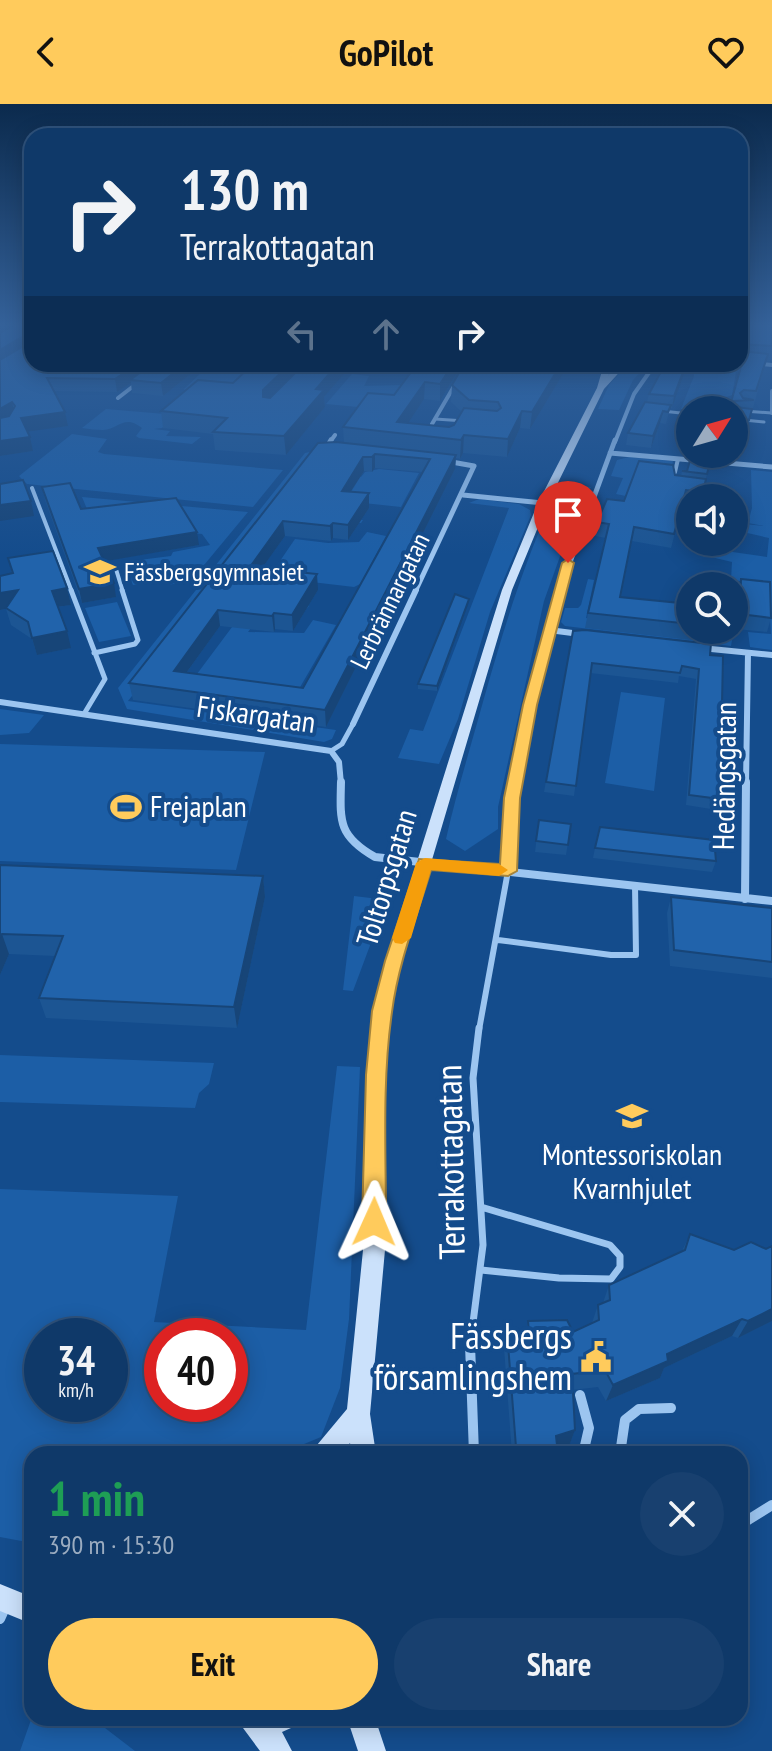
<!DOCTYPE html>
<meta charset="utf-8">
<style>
body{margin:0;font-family:"PT Sans Narrow",sans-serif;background:#18406f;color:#f1f3f6;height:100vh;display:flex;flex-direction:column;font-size:30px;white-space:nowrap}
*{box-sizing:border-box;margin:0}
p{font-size:26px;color:#9bacc0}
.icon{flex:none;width:44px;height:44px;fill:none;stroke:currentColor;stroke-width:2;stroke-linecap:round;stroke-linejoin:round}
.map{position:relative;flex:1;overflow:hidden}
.side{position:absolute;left:24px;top:1342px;width:724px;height:280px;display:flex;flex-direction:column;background:#0f3969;border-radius:24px;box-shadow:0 4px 20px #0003,0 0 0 2px #2f537d}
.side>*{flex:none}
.banner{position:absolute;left:24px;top:24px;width:724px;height:244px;border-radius:24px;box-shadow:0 4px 20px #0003,0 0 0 2px #2f537d;background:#0f3969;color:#f1f3f6;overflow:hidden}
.needle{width:52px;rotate:53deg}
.controls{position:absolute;left:676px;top:292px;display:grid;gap:16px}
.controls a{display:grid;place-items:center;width:72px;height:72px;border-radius:50%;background:#0f3969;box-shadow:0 4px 20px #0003,0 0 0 2px #2f537d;font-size:40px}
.speed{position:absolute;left:24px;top:1214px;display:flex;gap:16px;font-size:40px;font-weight:700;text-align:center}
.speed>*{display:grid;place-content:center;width:104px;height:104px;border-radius:50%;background:#0f3969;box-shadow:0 4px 20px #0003,0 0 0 2px #2f537d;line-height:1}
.speed small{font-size:20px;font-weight:400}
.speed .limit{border:12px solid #d22;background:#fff;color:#111}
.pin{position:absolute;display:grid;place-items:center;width:68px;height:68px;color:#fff;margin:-82px -34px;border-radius:50% 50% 50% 0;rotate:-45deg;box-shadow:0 0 8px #0007}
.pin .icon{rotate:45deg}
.me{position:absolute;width:88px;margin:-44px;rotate:1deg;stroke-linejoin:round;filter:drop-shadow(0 0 6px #0008)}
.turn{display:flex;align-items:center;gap:28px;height:168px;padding:0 24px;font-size:36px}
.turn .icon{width:104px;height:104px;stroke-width:2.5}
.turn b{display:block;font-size:56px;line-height:68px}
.lanes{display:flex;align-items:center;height:76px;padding:0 24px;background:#0003;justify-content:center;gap:40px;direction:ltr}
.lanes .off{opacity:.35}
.round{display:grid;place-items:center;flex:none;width:84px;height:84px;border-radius:42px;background:#18406f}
.summary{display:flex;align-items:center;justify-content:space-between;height:136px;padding:0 24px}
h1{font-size:48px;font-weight:600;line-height:60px;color:#1e9e55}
.cta{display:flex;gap:16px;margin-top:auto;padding:16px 24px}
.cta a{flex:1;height:92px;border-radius:48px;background:#ffcb5c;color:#111;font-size:32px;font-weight:600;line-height:92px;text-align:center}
.cta a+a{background:#18406f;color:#f1f3f6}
header{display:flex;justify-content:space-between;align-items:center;height:104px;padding:0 24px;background:#ffcb5c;color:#111;font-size:36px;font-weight:600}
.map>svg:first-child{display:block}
</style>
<header><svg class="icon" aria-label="back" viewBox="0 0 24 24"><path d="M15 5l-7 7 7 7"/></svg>GoPilot<svg class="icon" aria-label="heart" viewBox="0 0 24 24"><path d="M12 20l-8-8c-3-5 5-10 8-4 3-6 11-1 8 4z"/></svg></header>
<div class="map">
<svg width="772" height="1647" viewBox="0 0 772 1647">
<rect width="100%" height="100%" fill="#144c8c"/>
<path fill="#1c5ea6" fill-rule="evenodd" d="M213,260H260L237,287H185L184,285L202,268L224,270L227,267L208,265Z
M628,260H648L633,276L619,306L598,305L609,281Z
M693,263L736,268L732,291L721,295L719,306L681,305L694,272Z
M352,270L369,272L364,282L406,281L379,305L326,300Z
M106,305L260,318L171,316L162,324L154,325L170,327L166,332L201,333L192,340L139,334L136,332L142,324C124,310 119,325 103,326C97,326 89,325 82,324Z
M72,330L107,335L98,348L104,350L283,366L253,403L27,380L19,372Z
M314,347L275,406L363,416L361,419L300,415L211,489L309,502L305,506L200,505L128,597L336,626L332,635L324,638L127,605L118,584L305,349Z
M629,353L673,357L672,363L648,370L635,369L626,392L616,390L623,374L611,372L617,356Z
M379,365L419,369L401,403L326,395L342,372L361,373L365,368Z
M751,366L772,368V546L750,543L748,528L771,530L769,491L750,478L731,476L732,458L711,453L712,445L767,453L769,434L734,426V419L764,422L748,419L752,404Z
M561,379L591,383L567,433L544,497L498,703V725L465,747L446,735C456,691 469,648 481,605C503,527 525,452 561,379Z
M82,393L248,408L195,472L170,481L166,475L133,481L123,458L171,452L173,448L210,441L202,430L92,417Z
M479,395L519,400L530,406L531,411L490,508L458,615L439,660L398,654L410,625L423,627L509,404L469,399Z
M367,428L386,432L360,480L354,483L269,473L295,435L328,439L359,438Z
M588,475L594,476L586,514L732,536L731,542L565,522L561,518L565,504H578L581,501Z
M117,498L131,532L99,538L85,504Z
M241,511L257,516L248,528L304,529L313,516L336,521L299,585L191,578Z
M621,588L665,594L654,687L605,679Z
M0,605L44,611L29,629L0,631Z
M0,640L265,648L236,766L0,757Z
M354,792L387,796L353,887L343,886Z
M0,951L214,959L209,980L199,989L195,1004L0,998Z
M337,962L360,963L349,1215L340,1284L321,1333L280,1350H32V1439L0,1433V1085L178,1092L154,1218L306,1226ZM42,1232H110V1300H42ZM162,1232H230V1300H162Z
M32,1613L92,1614L135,1647H20Z"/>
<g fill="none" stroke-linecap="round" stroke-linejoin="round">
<path stroke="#9cc5f0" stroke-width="3" d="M605,277L614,260
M662,307L690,310
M744,307L772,309
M435,315L465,317
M734,315L764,318"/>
<path stroke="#9cc5f0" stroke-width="4" d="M675,368L678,355
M696,382L720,385L732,394
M32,384L72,488
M734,396L742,401
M115,462L123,488"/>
<path stroke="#9cc5f0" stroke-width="5" d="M71,486L105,575L84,610
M94,549L135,540L138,536L122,486
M331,647L342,640L353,620"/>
<path stroke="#9cc5f0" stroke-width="6" d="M498,836L611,851H636L635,781
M479,926L508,767"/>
<path stroke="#9cc5f0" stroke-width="7" d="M481,1103L610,1141L620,1152V1163L611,1175L559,1174L481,1166
M470,1242L483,1141L473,974L479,924"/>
<path stroke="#9cc5f0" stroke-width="10" d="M470,1240L474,1350
M580,1291L589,1324L583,1350
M620,1350L625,1316L639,1305L671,1304
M740,1421L772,1401
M0,1515L5,1504"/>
<path stroke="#9cc5f0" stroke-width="4" d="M740,258L772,261
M772,287V309
M118,294L140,277
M432,320L467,260
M330,338L335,331
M615,338L634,290L655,260"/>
<path stroke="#9cc5f0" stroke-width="5" d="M331,336L328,341L333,345
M610,349L772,363
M463,391L543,399
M415,488L474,362L446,357
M559,488L615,336"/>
<path stroke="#9cc5f0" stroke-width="6" d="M549,526L580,530
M701,544L772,551
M0,598L331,647L339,658L341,680
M353,620L416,486
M517,680L529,605L559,486
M746,680L748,549"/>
<path stroke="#9cc5f0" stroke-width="8" d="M341,678C340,717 338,732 375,753L772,797
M508,767L517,678
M745,795L746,678"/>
<path fill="#cbe1fb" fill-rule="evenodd" d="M604,260H612L608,272L619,260H627L604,285L548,399L512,486L402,857L391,907L386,971L385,1146L370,1310L376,1350H352L350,1339L341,1350H314L317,1341L347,1305L363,1146L368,971L373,907L386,857L502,486L538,399L597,284Z
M0,1480L32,1493V1520L0,1507Z
M239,1614H295L291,1624L282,1628L292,1647H260L243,1624Z
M347,1614H375L386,1647H358Z"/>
</g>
<path fill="#1c5593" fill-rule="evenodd" d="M32,221V260H203L163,292L132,289L131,279L117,288L54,287L68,322L27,327L33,347L0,352V229Z
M740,221H772V257H766L745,333L736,330L734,334V306L730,302L740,267L686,262L672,304H670L666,320L660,319L651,344L626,341L628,329L647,298L649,290L665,260H740Z
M253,260H462L440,297L424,295L408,319L449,323L454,321L462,308L451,298L452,281L464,260H569L530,325L520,324L507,353L463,349L460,355L456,354L455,365L326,623L133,596L129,579L344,339L343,323L394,291L412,267L350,263L324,293L325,303L286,351L215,346L213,330L163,324L161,307L233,279ZM375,364L423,368L303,584L187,568L220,522L274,528L275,525L293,527L318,486L262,464L285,432L331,437L333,434L348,436L369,404V389L351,388L364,367L372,368Z
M711,354L701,394H690V400L683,399L671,444L632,437L621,493L690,500V526H711L708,538L585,524L588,509L606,434L595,432L597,418L624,397L675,371L681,372L682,367H687Z
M42,383L81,405L199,441L104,457L116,493L82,499L45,396Z
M8,454L67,484L71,501L58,503L71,544L37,551L32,535L11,521L6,505L0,506L12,470Z
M741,475L771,514L767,528L736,525L737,489Z
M469,495L468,500L437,587L418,585V580Z
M573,527L710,551L720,695L717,706L686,701L696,575L679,572L678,579L590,569L574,692L544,688Z
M539,716L571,720L566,751L535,748Z
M595,744L716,757L712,768L593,754Z
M0,761L263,772L265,793L237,924L46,914L39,894L55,852L9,850L0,871Z
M671,793L772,804V874L670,862L667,809Z
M690,1130L772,1217L738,1234L732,1232L664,1264L660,1274L606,1297L598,1283L572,1286L575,1326L569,1342L555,1346L554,1350H512L504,1244L507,1227H526L528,1217L573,1228L592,1219L598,1201L603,1199L609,1181L682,1147Z"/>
<path fill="#174578" d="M27,230L29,242L0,260V246Z
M137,260H156L130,276L131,279L117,288L115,275Z
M185,260H203L163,292L161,279Z
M290,260H307L264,304L263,286Z
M338,260H350V263L324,293L325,303L286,351L284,332L316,285Z
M453,260H462L440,297V280Z
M561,260H569L530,325L532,308Z
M686,260L685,267L672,304L674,292Z
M425,278L424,295L401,330L397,318Z
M12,298L15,312L0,321V305Z
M522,307L520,324L507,353L508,335Z
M663,307L660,319L651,344L653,332Z
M65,308L68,322L25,328L21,314Z
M740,314L736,330L734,334V325Z
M464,331L463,349L460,355L461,336Z
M30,333L33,347L0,352V337Z
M375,350V364L372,368V353Z
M456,351L455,365L326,623L325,606Z
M363,353L364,367L342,401V387Z
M369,389V404L348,436V421Z
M31,397L34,412L0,417V401Z
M283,417L285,432L252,478L250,463Z
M333,419V434L331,437L330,422Z
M197,428L199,441L101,458L98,444Z
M317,470L318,486L293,527L292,511Z
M114,479L116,493L82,499L79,485Z
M67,484L71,501L56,503L52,487Z
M18,486L22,502L0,506V489Z
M469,495L468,500L437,587V582Z
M218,506L220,522L176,583L174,567Z
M274,509L275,525L274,528L272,512Z
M67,527L71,544L37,551L32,534Z
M263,772L265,793L237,924L234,903Z
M2,830L9,850L0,871V833Z
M772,1205V1217L738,1234L748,1217Z
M742,1215L732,1232L664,1264L660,1274L606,1297L613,1281L667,1250Z
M575,1326L569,1342L555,1346L557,1341L556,1332Z"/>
<path fill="#2163ab" stroke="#174578" stroke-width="2" fill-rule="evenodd" d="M14,221H32V230H27L0,246V229Z
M740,221H772V242L740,240Z
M32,237V260H137L115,275L47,274L65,308L21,314L30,333L0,337V314L9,312L15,302L12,298L0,305V256Z
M740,241L741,247L768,250L756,287L744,286L740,289L743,294L754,296L734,297L736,303L752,305L749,316L740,314L734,325V306H706L707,300L730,302L744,252H740Z
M152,260H185L161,279L130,276Z
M253,260H290L263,286V293L270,294L304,260H338L316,285L324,286L284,332L213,328L227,314L161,307L198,276L233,279Z
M417,260H453L440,280L425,278L397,318L449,323L454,321L464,304L497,307L501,304L498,298L469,296L452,281L464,260H501L527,263L532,260H561L532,308L522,307L508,335L464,331L461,336L343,323L368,289L394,291Z
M665,260H686L674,292L649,290Z
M645,298L671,301L668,308L663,307L653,332L628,329Z
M336,338L456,351L325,606L129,579L318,339ZM375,350L430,355L303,584L174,567L218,506L272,512L274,509L292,511L317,470L250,463L283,417L330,422L333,419L348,421L369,389L342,387L363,353H372Z
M691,353L711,354L707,370L682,367H687Z
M639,357L673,361L675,371L706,375L703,388L686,386L674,430L634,423L620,493L690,500V520L588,509L609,420L597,418L607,395L624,397Z
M23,376L31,397L0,401V380Z
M70,379L81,405L176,394L197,428L98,444L114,479L79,485L42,383Z
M53,447L67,484L52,487L67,527L32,534L28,518L6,504L18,486L0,489V472L13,469L8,454Z
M741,475L770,478L771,514L740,510Z
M455,490L469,495L437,582L418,580Z
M585,526L711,540L710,551L723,552L720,695L689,691L699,565L682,562L680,569L592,559L576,682L546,678L573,527Z
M539,716L571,720L568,741L536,737Z
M600,723L714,736L716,757L595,744Z
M0,761L263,772L234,903L39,894L63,832L2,830L0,833Z
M671,793L772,804V858L674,846Z
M690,1130L734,1146L751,1138L766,1145L772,1142V1205L748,1217L742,1215L667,1250L668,1257L613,1281L605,1266L572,1270L575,1326L556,1332L557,1341L516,1343L507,1227L529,1228L528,1217L567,1216L573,1228L599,1216L598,1201L610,1196L609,1181L685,1146Z"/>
<linearGradient id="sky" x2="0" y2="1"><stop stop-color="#0b2a4d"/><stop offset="0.49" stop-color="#346199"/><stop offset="1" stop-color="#346199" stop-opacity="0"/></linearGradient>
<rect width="772" height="451" fill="url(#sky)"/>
<path fill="#ffcb5c" stroke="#a6843c" stroke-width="2" d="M568,455L574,459L537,601L520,694L517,767L508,772L431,766C417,812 398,860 392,908C382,977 386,1049 386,1118L383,1126L374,1129L366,1126L362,1118L366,971L372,907L385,857L419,755L500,760L504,694L523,601L562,459Z"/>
<path fill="#f59e0b" d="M425,754L499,760L508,766L499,772L431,766L411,834L402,840L395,839L392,834L416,759Z"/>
<defs>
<symbol id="school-bare" viewBox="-9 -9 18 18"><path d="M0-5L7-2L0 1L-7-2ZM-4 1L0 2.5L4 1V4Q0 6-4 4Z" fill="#ffcb5c" stroke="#144c8c" stroke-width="2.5" paint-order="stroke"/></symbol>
<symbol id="stadium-bare" viewBox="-9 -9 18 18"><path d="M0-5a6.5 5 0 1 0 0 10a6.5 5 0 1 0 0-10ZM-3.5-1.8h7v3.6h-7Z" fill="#ffcb5c" stroke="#144c8c" stroke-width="2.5" paint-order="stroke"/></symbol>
<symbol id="civic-bare" viewBox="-9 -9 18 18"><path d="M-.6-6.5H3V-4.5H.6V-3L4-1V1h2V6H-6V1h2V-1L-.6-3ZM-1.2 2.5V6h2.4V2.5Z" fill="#ffcb5c" stroke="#144c8c" stroke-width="2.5" paint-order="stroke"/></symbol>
</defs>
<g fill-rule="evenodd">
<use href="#school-bare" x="78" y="446" width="44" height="44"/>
<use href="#stadium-bare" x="104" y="681" width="44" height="44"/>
<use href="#school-bare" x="610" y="990" width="44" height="44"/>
<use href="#civic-bare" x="574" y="1231" width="44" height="44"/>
</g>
<g text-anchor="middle" stroke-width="8" stroke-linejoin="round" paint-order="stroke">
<g font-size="26" fill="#fff" stroke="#144c8c" text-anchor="start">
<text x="124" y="477">Fässbergsgymnasiet</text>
</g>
<g font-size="26" fill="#fff" stroke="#144c8c">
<text transform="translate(390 497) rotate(-64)" y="9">Lerbrännargatan</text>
</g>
<g font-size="30" fill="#fff" stroke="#144c8c">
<text transform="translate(256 611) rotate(8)" y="10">Fiskargatan</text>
<text transform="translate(725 672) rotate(-89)" y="10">Hedängsgatan</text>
<text transform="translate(387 774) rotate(-73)" y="10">Toltorpsgatan</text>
</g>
<g font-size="30" fill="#fff" stroke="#144c8c" text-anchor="start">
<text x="150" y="713">Frejaplan</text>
<text x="632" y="1061" text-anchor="middle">Montessoriskolan<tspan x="632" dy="34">Kvarnhjulet</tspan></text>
</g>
<g font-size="36" fill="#fff" stroke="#144c8c">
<text transform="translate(450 1058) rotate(-91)" y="13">Terrakottagatan</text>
</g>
<g font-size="36" fill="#fff" stroke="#144c8c" text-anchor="end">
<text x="572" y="1245">Fässbergs<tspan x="572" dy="41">församlingshem</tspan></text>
</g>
</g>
</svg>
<div class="controls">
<a><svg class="needle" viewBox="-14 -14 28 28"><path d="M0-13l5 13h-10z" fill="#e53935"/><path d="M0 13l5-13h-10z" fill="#9bacc0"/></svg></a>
<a><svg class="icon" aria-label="sound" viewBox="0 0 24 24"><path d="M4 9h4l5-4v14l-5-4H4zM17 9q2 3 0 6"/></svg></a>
<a><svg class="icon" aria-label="search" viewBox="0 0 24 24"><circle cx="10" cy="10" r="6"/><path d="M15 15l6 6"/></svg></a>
</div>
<div class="speed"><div>34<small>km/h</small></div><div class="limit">40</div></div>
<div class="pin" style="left:568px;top:459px;background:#d93025"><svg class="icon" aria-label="arrive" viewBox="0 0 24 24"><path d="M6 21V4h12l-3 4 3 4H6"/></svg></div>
<svg class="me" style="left:374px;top:1118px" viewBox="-20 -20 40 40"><path d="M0-17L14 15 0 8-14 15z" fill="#ffcb5c" stroke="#fff" stroke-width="4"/></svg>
<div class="banner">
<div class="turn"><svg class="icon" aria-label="right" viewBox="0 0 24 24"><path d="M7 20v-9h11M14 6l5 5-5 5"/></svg><div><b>130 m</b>Terrakottagatan</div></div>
<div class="lanes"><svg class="icon off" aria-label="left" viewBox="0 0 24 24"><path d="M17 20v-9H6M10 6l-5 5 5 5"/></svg><svg class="icon off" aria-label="ahead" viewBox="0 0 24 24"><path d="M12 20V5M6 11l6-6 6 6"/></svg><svg class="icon" aria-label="right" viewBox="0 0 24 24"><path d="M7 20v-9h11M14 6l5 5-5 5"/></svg></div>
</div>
<section class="side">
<div class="summary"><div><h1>1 min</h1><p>390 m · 15:30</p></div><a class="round"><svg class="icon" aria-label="close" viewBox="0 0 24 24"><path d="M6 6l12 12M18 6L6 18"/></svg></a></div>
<div class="cta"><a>Exit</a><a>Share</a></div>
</section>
</div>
